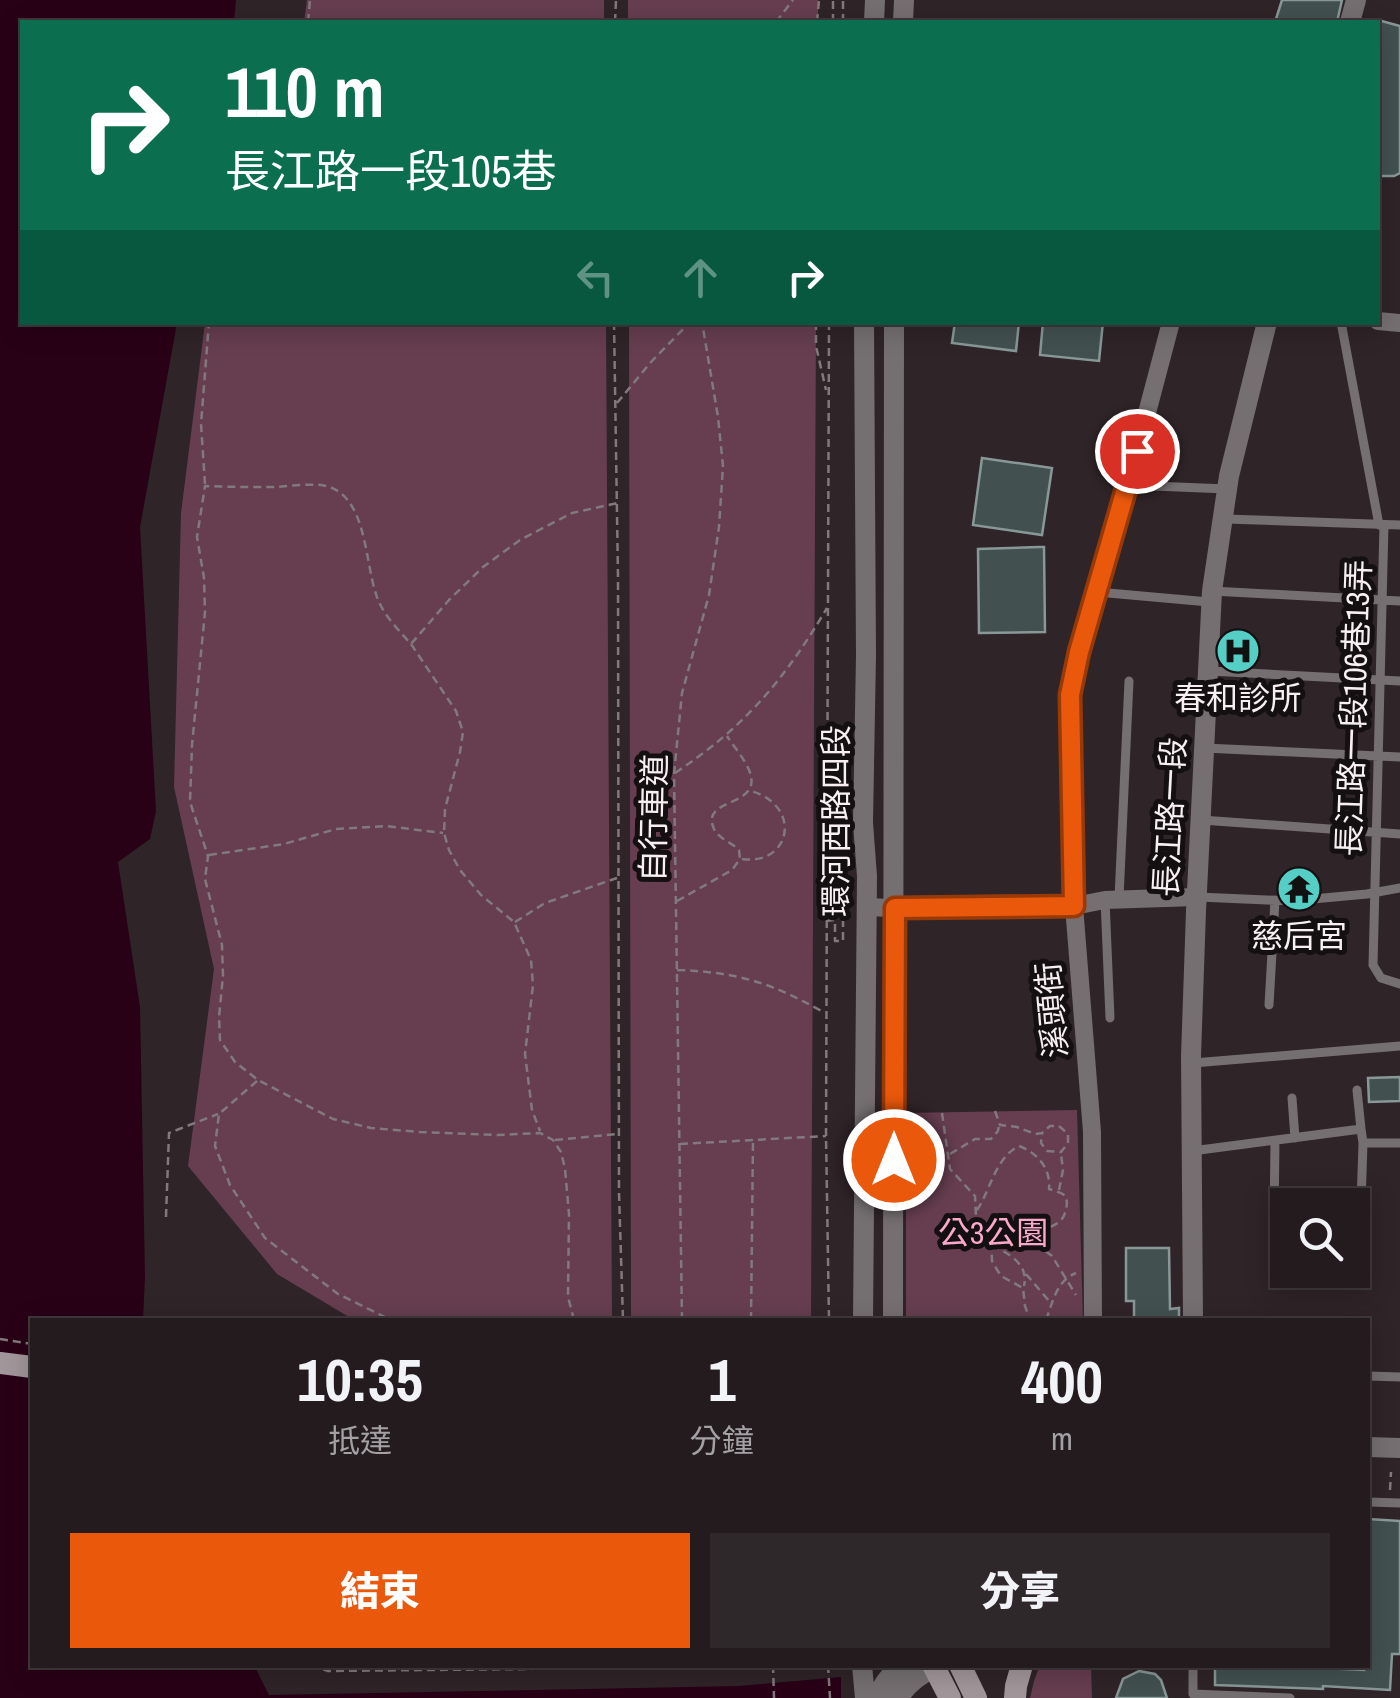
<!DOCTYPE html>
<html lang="zh-TW">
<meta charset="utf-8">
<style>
body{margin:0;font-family:"Archivo Narrow","Noto Sans TC",sans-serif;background:#2f282b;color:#f1f3f6;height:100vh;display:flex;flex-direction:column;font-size:38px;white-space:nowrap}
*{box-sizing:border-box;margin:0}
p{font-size:32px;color:#a3a1a4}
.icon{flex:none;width:55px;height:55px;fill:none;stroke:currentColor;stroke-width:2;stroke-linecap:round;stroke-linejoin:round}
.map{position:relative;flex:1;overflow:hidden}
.drawer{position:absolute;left:30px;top:1318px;width:1340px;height:350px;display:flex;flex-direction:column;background:#231b1e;border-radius:0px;box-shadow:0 5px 25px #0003,0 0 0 2px #40393c}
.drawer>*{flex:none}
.top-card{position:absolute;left:20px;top:20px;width:1360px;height:305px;border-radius:0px;box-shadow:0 5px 25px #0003,0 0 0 2px #40393c;background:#0b6e4f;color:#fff;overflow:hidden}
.fabs{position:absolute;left:1270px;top:1188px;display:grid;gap:20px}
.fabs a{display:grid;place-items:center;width:100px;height:100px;border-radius:0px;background:#231b1e;box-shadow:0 5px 25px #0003,0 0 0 2px #40393c;font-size:50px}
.pin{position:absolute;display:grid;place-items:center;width:85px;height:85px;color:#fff;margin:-42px;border:5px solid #fff;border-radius:50%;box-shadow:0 2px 10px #0007}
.me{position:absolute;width:110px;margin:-55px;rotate:0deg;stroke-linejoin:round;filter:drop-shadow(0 0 8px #0008)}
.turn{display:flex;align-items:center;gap:35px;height:210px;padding:0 40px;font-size:45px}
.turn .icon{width:130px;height:130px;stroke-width:2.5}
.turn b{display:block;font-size:70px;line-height:85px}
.lanes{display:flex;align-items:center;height:95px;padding:0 40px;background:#0003;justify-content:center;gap:50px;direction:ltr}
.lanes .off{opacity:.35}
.eta{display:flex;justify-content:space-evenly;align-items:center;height:170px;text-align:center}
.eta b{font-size:60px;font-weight:800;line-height:70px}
.button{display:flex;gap:20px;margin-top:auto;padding:20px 40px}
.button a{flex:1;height:115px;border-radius:0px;background:#ea580c;color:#fff;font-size:40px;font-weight:800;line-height:115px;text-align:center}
.button a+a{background:#2f282b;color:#f1f3f6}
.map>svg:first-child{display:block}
</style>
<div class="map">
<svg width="1400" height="1698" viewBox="0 0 1400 1698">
<rect width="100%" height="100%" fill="#2f2428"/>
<path fill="#663e4f" d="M307,0H604V22H304Z
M628,0H818V22H628Z
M205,323H606L612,1320H354L277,1274L188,1166L214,969L174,787L181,513Z
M629,323H816L811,1320H631Z
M1077,1110L1083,1320H906V1113Z
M1040,1665H1091L1092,1698H1030L1034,1681Z"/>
<path fill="#290116" d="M0,0H236L234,22H22V322L177,323L140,527L156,811L150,839L118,862L140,1007L145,1277L143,1320H32V1665H254L269,1695L739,1686L841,1677V1698H0Z"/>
<path fill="#425150" stroke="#889896" stroke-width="2.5" d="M1282,0H1342L1337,22H1275Z
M1378,20L1400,26V173L1394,176H1378Z
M955,322H1019L1016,351L952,343Z
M1043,322H1103L1099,361L1040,355Z
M982,458L1052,468L1042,535L973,525Z
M1039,547H1044L1045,632L979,633L978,549Z
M1400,1077V1101L1369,1102L1368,1078Z
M1126,1248H1169L1170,1309L1179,1308V1320H1134V1301H1126Z
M1368,1519L1400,1521V1654H1392L1390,1690L1323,1686V1689L1215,1685V1665H1323V1668L1364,1670V1665H1368Z
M1139,1671L1155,1674L1161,1680L1167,1698H1116L1123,1679Z"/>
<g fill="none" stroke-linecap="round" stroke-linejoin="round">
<path stroke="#82797c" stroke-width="2.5" stroke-dasharray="8 5" stroke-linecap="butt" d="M308,22L310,0
M615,22L616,0
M776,22L793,0
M817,22L819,0
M833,22V0
M843,22V0
M614,322L618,577L619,1193L623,1320
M816,322V346L826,390
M829,322L826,1136L829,1320
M617,403L651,362L690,322
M205,484L201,424L209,322
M411,644L456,711L463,732L460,752L445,809L444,833L449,850L460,870L481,895L514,922L531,960L533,985L525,1054L532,1110L540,1131
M675,773C746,726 784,680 827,608
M209,855L284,844L336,829L386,826L443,833
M742,859C791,866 803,806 751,791
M677,901L732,870L740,859L739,850C731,842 719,839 714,829C699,796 765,809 749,770C744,758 734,747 727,736
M826,921L835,920V941H843V921
M515,922L545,903L617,878
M677,970C738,972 772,983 825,1013
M257,1081L219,1114L215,1146L230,1185L265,1238L338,1294L391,1320
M995,1111L1000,1125L1017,1127L1035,1134L1042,1133L1050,1126H1059L1068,1134V1143L1061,1152L1047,1151L1041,1143L1042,1133
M942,1113L950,1169L975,1196L976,1216L991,1242L992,1261L996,1268L1001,1276L1023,1288L1025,1306L1030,1320
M555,1140L617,1134
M680,1144L826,1136
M950,1154L975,1139H991L998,1131L999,1125
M1059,1190L1063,1170L1061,1154
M977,1210C991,1189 995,1158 1019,1146C1038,1153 1051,1169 1049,1189C1052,1190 1063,1193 1065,1196C1069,1201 1066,1215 1061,1220C1050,1231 1043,1223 1040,1243L1044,1250L1052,1256L1076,1295
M166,1217L169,1133L218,1114
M992,1245C1009,1254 1029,1264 1024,1286
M1026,1274L1050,1302
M574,1320L568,1297L569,1214L565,1169L561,1152L553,1140L540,1133L497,1135L420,1132L371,1128L333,1119L258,1080L235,1062L220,1040L219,1017L223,976L222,945L205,879L208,856L190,802L192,745L205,612L204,578L197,537L205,486C228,487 251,487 274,487C289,486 306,484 321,485C367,491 364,559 376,594C382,614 397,628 411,644L449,600L483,567L520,540L572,513L618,503
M682,1320L674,774L682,693L709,595L719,527L723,466L718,417L702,322
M751,1320L753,1140
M1046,1320C1053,1302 1056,1281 1076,1273
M0,1339L32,1344
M1390,1490L1391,1472
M311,1665L328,1671L531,1669L553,1665
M773,1665L774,1698
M828,1665L830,1698
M985,1666L988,1665"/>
<path stroke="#756f71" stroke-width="9" d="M1341,322L1379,525
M1128,485L1227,489
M1225,519L1400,525
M1384,525L1373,965L1381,978L1400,984
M1212,591L1400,601
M1097,592L1209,602
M1210,671L1400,681
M1204,748L1400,757
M1201,820L1400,834
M1199,897L1291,901L1367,894L1400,888
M1119,898L1129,681
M1105,900L1110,1018
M1269,1005L1275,900
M1193,1063L1400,1046
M1357,1090L1361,1129
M1292,1098L1295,1138
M1192,1151L1361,1129L1363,1143H1400
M1361,1204L1363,1143
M1274,1220L1275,1141
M1368,1376L1400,1377
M1368,1502L1400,1503
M1193,1665V1694L1290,1698"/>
<path stroke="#756f71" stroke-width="18" d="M1378,321L1400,323
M866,907L915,909L1074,906L1105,900L1196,897
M1093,1320L1092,1132L1074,906L1070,695L1079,652L1124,500L1171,322"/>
<path stroke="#756f71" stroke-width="20" d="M874,22L875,0
M903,22L904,0
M1350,22L1356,0
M863,1320L867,876L863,823L866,655L864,322
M893,1320L894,322
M1193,1320L1191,1056L1196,911L1212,591L1229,476L1267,322
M1368,1447L1400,1448
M862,1665L865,1698
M879,1698C881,1683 892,1674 903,1665
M899,1698C907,1682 923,1674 938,1665"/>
<path stroke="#a1979b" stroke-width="22" d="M0,1363L32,1367
M933,1665L950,1698
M960,1665L976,1698
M1015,1698L1016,1686L1022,1665"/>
</g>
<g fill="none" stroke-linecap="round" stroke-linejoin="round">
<defs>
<path id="route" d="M894,1160L895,908L1074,906L1070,695L1079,652L1137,451"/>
</defs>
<use href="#route" stroke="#983908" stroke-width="25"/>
<use href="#route" stroke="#ea580c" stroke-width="18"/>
</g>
<defs>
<symbol id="hospital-disc" viewBox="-11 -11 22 22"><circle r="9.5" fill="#55cec5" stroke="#140f11"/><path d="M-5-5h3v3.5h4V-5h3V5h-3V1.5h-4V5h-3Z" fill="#111"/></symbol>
<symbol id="temple-disc" viewBox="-11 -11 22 22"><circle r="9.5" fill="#55cec5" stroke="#140f11"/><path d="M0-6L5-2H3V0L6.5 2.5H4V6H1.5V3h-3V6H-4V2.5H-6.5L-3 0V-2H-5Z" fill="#111"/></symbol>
</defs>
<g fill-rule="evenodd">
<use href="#hospital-disc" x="1213" y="626" width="50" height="50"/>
<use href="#temple-disc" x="1274" y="864" width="50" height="50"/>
</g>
<g text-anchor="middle" stroke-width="10" stroke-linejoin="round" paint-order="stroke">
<g font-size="32" fill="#f7eff2" stroke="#140f11">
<text x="1238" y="709">春和診所</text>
<text x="1299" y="947">慈后宮</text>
</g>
<g font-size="32" fill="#f7eff2" stroke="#140f11">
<text transform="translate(1354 708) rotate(-88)" y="11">長江路一段106巷13弄</text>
<text transform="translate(1170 817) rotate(-87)" y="11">長江路一段</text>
<text transform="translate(654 818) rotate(-89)" y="11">自行車道</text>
<text transform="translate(836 821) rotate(-90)" y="11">環河西路四段</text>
<text transform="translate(1052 1010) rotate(-95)" y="11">溪頭街</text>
</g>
<g font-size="32" fill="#fba9cb" stroke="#140f11">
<text x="993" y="1244">公3公園</text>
</g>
</g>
</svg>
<div class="fabs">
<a><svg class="icon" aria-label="search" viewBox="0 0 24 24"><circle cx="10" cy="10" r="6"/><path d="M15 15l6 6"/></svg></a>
</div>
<div class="pin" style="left:1137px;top:451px;background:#d93025"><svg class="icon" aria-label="arrive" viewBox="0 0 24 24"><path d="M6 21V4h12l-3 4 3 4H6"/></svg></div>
<svg class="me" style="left:894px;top:1160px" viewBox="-20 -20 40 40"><circle r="17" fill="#ea580c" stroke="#fff" stroke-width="3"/><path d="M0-11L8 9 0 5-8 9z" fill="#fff"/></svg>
<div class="top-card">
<div class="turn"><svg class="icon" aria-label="right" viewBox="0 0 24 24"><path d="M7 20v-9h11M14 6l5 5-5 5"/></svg><div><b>110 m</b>長江路一段105巷</div></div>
<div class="lanes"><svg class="icon off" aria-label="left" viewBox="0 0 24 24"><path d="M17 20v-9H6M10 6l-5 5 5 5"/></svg><svg class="icon off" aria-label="ahead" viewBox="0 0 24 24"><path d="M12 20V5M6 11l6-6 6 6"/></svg><svg class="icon" aria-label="right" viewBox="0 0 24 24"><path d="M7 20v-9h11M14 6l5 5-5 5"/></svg></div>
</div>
<section class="drawer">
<div class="eta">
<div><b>10:35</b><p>抵達</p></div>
<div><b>1</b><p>分鐘</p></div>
<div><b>400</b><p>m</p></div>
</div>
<div class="button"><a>結束</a><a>分享</a></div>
</section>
</div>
